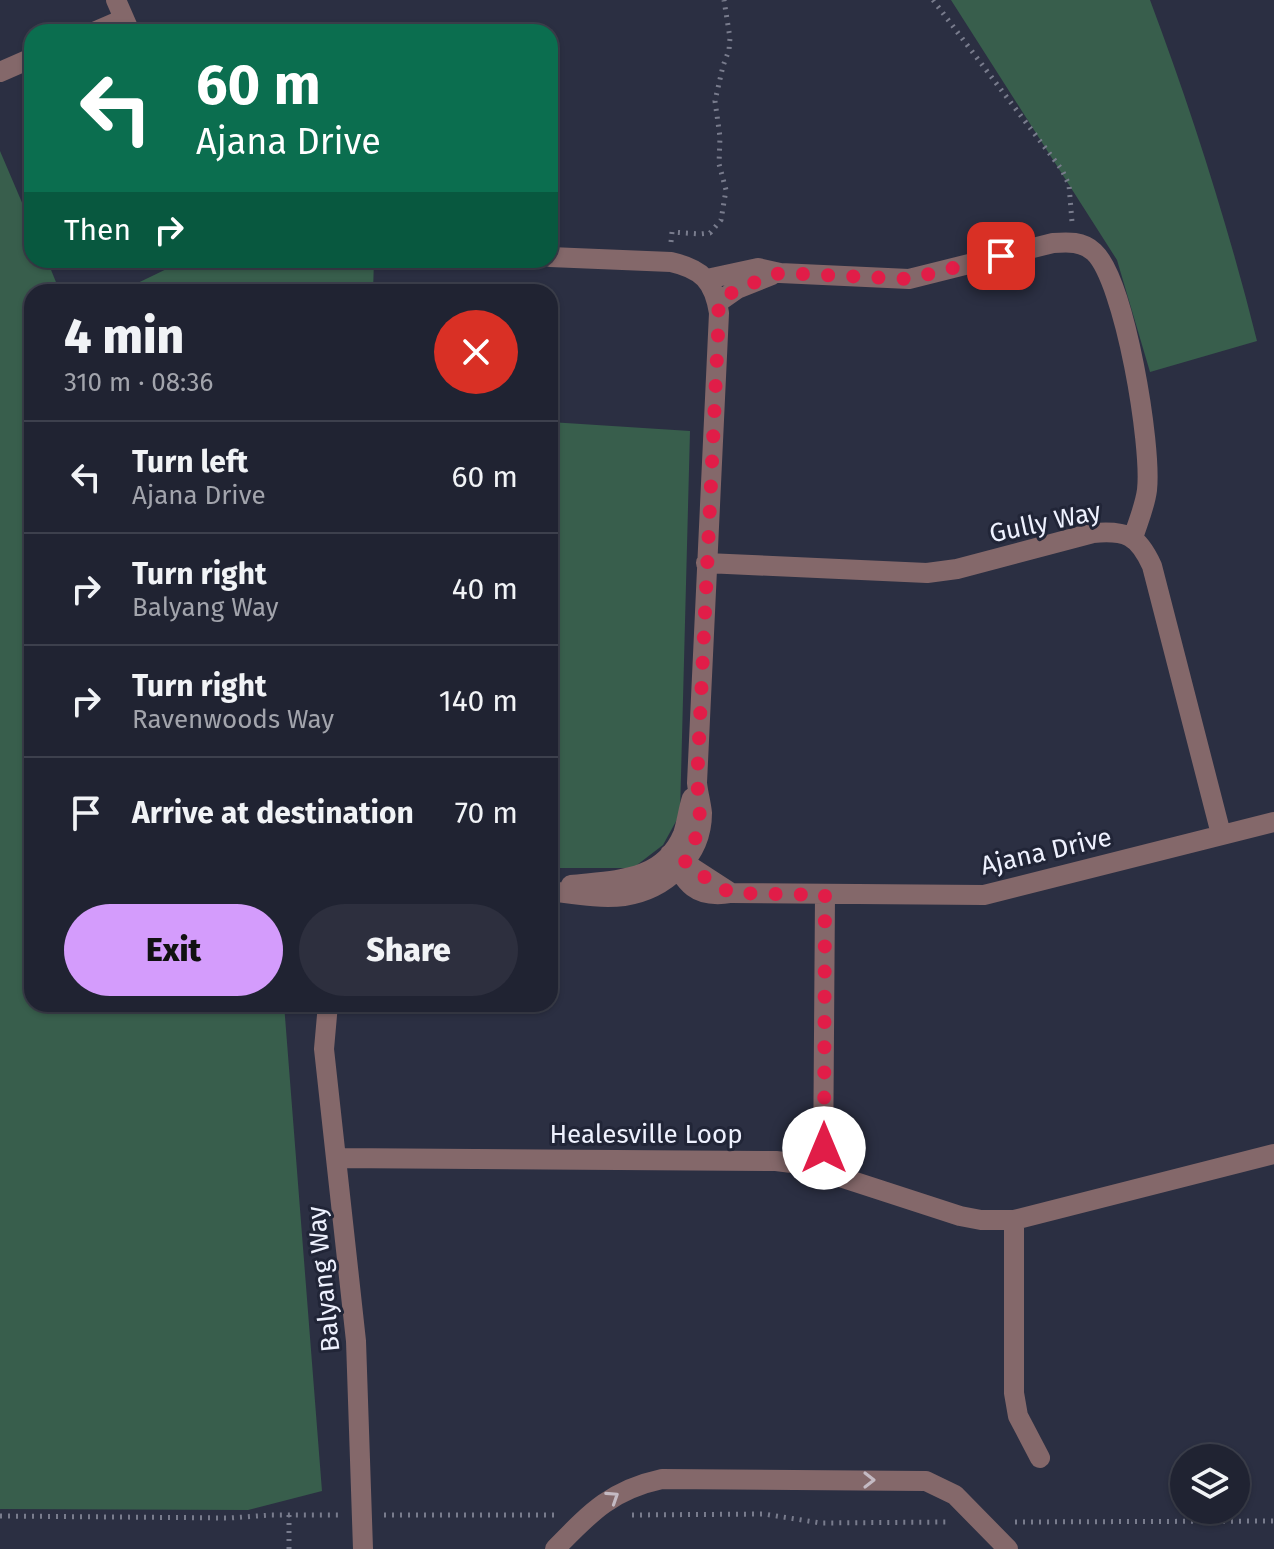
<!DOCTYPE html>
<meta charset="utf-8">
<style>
body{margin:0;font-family:"Fira Sans",sans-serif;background:#2d2f3e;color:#f1f3f6;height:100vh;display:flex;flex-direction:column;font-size:30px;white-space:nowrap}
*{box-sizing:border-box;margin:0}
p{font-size:26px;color:#a2a4ac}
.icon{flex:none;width:44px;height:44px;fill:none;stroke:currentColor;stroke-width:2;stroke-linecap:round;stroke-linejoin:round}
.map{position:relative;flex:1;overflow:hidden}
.details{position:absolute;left:24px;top:284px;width:534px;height:728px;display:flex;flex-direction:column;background:#202332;border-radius:24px;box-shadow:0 2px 6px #0004,0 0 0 2px #3d404d}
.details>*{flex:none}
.banner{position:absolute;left:24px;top:24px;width:534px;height:244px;border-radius:24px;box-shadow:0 2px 6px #0004,0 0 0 2px #3d404d;background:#0b6e4f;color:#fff;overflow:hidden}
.tools{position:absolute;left:1170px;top:1444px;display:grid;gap:16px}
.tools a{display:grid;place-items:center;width:80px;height:80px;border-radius:50%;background:#202332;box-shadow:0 2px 6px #0004,0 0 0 2px #3d404d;font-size:40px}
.pin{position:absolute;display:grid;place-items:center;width:68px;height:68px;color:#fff;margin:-34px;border-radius:16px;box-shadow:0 4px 12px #0006}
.me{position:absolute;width:88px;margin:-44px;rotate:0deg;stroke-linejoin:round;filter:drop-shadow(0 0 6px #0008)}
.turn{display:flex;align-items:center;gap:28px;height:168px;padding:0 40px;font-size:36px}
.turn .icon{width:104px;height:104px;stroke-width:2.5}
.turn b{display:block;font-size:56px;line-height:68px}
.then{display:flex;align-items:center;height:76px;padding:0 40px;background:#0003;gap:16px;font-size:30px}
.round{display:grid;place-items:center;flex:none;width:84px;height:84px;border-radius:42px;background:#2d2f3e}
.overview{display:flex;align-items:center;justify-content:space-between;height:136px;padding:0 40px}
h1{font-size:48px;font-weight:800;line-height:60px}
.button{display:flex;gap:16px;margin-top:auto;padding:16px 40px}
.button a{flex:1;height:92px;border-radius:48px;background:#d49cfc;color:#111;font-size:32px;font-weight:800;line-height:92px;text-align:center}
.button a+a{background:#2d2f3e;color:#f1f3f6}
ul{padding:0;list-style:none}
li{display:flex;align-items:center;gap:24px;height:112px;padding:0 40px;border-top:2px solid #3d404d}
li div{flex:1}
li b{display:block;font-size:30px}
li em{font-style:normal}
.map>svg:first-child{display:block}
</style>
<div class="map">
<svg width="1274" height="1549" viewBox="0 0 1274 1549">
<rect width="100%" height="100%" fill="#2b2f42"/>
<path fill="#385e4c" d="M951,0H1150C1192,112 1228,225 1257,341L1150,372L1117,260Z
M0,151L32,226V260H47L60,292H32V1004H284L322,1491L248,1510L0,1509Z
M237,260H374L373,292H119L179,263Z
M550,422L690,431L680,814L663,845L633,868H550Z"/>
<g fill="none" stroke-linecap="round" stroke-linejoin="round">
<path stroke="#797c8d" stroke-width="5" stroke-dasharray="2 6" stroke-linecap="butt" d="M933,0L1062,170L1069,185L1072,222
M671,242L672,232L700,234L710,233L721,220L726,190L719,164L720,137L715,101L723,66L729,50L730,38L724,0
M289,1515V1549
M384,1515H558
M632,1515L764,1514L821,1523L949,1522
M0,1516L230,1518L271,1515H342
M1015,1522L1274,1521"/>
<path stroke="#84686a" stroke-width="20" d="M116,0L130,32
M94,32L124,19
M0,72L32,58
M550,257L671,262C702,269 714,281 719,313L697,783C698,793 701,803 702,813C702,857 665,890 624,896C600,899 574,894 550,891
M707,279L758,268L780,273L909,279L1053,243C1068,242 1082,241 1094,252C1125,281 1152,446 1147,490C1145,506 1138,522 1133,538
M717,303L737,289L772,275
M706,563L927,573L957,569L1093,533C1126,530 1138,535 1152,566L1221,834
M670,854C686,883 694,899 731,893L984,895L1274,822
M674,856L731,893
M571,885C615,880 663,882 683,834C687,822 688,810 692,798
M328,1004L324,1049L356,1341L363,1549
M336,1158L776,1161L800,1164L960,1216L981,1220H1014L1274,1154
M823,1172L825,895
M1014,1220V1393L1018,1416L1040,1458
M555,1549C590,1513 611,1490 662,1479L926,1481L955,1495L1008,1549"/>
</g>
<defs><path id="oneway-chevron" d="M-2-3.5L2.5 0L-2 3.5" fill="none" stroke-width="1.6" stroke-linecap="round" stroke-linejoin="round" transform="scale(2)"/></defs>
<g stroke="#c4bac3">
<use href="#oneway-chevron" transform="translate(869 1480)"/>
<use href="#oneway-chevron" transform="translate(613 1497) rotate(-33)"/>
</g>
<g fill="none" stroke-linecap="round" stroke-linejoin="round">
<path stroke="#e11d48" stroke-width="14" stroke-dasharray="0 25.2" d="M824,1148L825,895L731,893L711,882L685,862C701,831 702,817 697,783L719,313L717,303L737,289L780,273L909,279L1001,256"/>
</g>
<g text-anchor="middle" stroke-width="6" stroke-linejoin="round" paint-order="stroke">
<g font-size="26" fill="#eef1fe" stroke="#212537">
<text transform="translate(1045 522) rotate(-12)" y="9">Gully Way</text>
<text transform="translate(1046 851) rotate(-13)" y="9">Ajana Drive</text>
<text x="646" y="1143">Healesville Loop</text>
<text transform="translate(323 1279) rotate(-96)" y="9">Balyang Way</text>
</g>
</g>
</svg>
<div class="tools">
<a><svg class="icon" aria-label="layers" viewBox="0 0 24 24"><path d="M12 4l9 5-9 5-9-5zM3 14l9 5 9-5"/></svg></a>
</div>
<div class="pin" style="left:1001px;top:256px;background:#d93025"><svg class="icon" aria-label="arrive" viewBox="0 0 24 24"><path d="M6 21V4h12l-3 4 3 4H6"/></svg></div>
<svg class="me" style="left:824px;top:1148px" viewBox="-20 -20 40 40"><circle r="19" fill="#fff"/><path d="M0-13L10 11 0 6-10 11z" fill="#e11d48"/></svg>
<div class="banner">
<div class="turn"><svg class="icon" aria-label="left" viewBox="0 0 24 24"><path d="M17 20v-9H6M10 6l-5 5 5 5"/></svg><div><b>60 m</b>Ajana Drive</div></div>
<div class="then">Then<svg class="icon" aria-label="right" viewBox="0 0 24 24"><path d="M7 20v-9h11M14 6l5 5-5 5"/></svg></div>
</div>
<section class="details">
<div class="overview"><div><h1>4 min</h1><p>310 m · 08:36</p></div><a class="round" style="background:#d93025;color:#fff"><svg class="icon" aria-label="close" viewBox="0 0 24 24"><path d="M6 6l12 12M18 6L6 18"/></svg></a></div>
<ul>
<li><svg class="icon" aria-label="left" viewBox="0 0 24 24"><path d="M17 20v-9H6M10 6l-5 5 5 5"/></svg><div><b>Turn left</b><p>Ajana Drive</p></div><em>60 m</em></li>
<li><svg class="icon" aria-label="right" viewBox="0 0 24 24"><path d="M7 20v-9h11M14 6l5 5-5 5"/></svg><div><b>Turn right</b><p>Balyang Way</p></div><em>40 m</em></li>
<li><svg class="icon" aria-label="right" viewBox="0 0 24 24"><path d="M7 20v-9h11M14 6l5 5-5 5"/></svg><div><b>Turn right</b><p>Ravenwoods Way</p></div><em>140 m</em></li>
<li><svg class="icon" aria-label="arrive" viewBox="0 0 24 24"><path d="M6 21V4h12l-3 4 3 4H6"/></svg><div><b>Arrive at destination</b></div><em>70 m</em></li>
</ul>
<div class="button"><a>Exit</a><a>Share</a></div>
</section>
</div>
